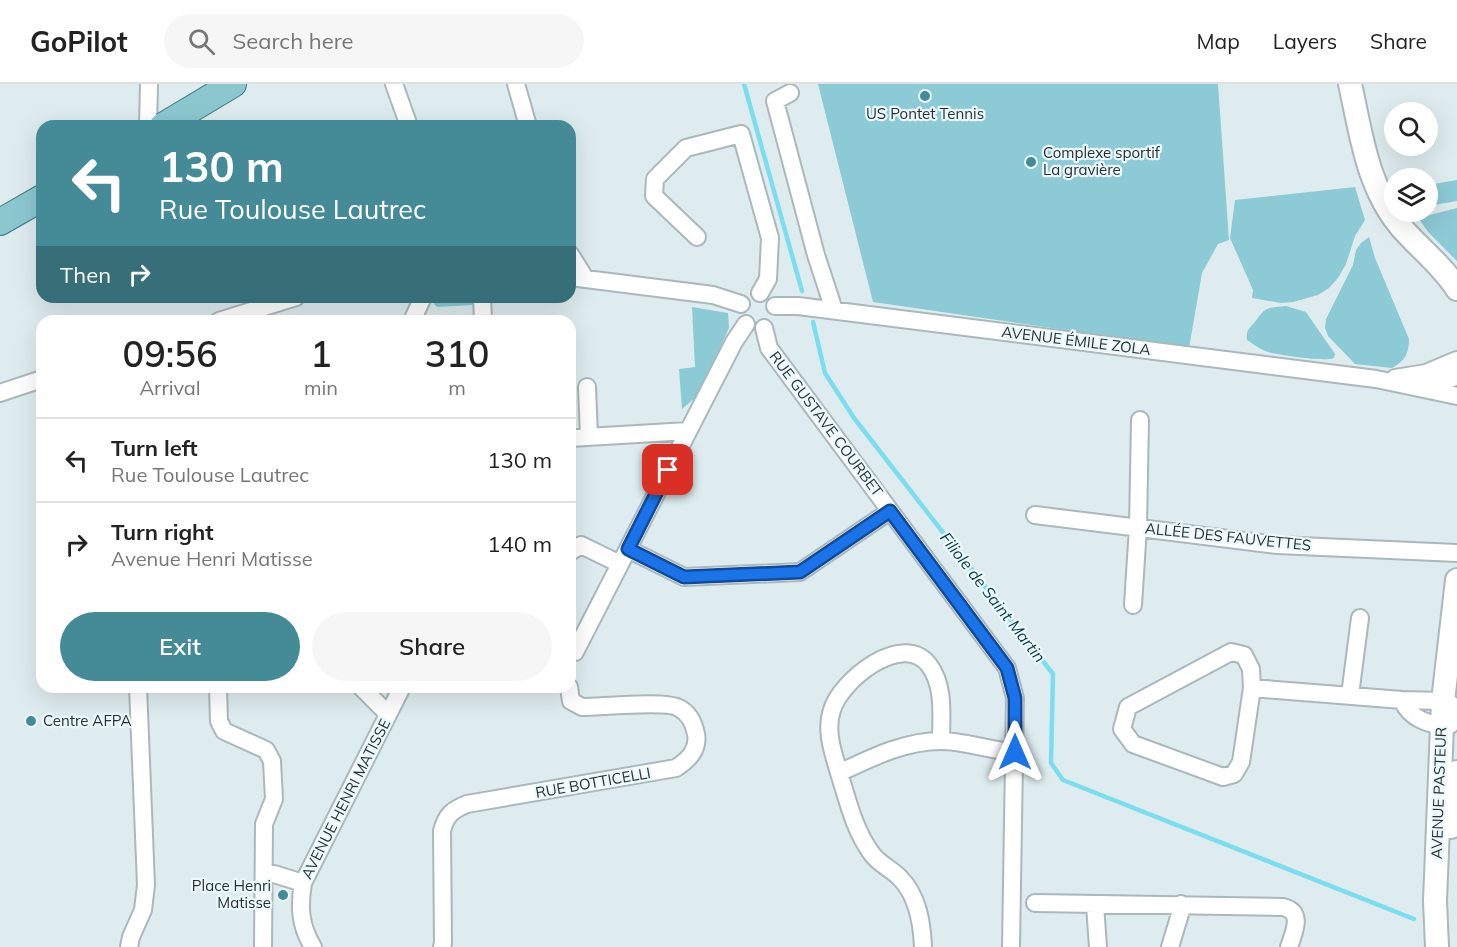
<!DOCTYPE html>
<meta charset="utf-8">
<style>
body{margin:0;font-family:Mulish,sans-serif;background:#f6f6f6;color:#222;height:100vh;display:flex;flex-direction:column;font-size:22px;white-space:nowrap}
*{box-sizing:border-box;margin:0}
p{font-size:20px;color:#767676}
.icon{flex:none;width:33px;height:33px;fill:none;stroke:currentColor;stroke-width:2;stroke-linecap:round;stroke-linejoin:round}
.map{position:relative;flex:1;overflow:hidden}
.panel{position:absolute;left:36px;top:231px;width:540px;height:378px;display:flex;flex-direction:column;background:#fff;border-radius:18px;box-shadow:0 6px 24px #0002}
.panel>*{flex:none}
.guide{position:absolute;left:36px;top:36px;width:540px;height:183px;border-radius:18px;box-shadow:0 6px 24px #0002;background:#458b97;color:#fff;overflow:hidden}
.tools{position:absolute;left:1384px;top:18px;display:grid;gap:12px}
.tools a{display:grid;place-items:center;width:54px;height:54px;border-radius:50%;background:#fff;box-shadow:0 6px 24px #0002;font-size:30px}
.pin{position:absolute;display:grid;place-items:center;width:51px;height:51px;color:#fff;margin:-26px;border-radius:12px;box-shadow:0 3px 9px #0006}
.me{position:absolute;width:66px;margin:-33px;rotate:0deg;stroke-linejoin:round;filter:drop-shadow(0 0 4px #0008)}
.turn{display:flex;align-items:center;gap:21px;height:126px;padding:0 24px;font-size:27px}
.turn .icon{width:78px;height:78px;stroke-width:2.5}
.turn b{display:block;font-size:42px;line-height:51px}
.then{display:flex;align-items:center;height:57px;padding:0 24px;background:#0003;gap:12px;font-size:22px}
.eta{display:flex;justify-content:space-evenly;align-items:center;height:102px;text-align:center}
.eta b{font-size:36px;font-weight:600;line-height:42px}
.action{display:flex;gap:12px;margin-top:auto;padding:12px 24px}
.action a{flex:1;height:69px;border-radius:36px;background:#458b97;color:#fff;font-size:24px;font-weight:600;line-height:69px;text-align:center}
.action a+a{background:#f6f6f6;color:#222}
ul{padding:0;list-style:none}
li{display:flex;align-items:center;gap:18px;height:84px;padding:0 24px;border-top:2px solid #e0e0e0}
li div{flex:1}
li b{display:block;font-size:22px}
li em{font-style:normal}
header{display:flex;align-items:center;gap:36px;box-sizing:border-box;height:84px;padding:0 30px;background:#fff;border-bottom:2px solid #e0e0e0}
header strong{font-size:28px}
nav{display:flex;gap:33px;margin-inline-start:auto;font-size:21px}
.search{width:420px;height:54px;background:#f6f6f6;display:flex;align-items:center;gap:15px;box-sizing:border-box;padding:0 21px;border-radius:33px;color:#767676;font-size:22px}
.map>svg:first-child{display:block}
</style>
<header>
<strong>GoPilot</strong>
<div class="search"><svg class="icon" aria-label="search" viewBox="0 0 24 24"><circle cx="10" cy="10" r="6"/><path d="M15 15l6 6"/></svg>Search here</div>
<nav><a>Map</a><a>Layers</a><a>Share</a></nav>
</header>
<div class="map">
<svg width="1457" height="863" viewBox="0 0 1457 863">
<rect width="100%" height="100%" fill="#deecef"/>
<path fill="#8ccad5" d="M818,0H1218L1229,156L1218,160L1202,189L1189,264L873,218Z
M1457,96V117L1428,122V101Z
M1355,103L1365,136L1355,152L1346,180L1338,194L1329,204L1318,211L1293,218L1281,219L1252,214L1253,206L1230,154L1235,116Z
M1457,124V177L1429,149L1418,134Z
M1369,153L1375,174L1409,255C1409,269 1405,277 1392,284L1355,280L1328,252L1325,244L1326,235L1353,181L1356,166L1361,159Z
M438,213H476V220L472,221L437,223L434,220Z
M1286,222L1306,228L1335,270L1334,274C1325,278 1278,271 1268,268C1261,266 1253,260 1247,256C1246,248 1248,245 1254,239C1266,223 1265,224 1286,222Z
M692,223L728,229L729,244L722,260L695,314L682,325L679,285L695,283Z"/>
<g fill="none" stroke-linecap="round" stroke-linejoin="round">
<path stroke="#7adeef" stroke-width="4.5" d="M744,0L802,207
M813,238L825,289L854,334L1053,590L1051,679L1063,696L1414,835"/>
<defs>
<path id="minor" d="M394,0L409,42
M516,0L528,42
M790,9L775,17L816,171L834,226
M148,42L149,0
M697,153L654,112L655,95L686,64L741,50L770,154L768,195L760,209
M570,170L585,194
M570,193L713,211L741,220
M482,213L483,237
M775,222H798L1376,295L1457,312
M219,237L296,213
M412,237L423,213
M764,244L769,264L1007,584L1015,614L1011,863
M1395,294L1426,289L1457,276
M587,303L589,353
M1427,305L1457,292
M0,309L42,295
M570,354L688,347
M1035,431L1277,461L1457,469
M628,465L684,493L800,488L890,427
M570,468L581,461L620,480
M1133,521L1138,443L1140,336
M570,568H575L734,258L746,240
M218,603L219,637L224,647L266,666L272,677L274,715L264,740L263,863
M361,603L388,630
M1252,604L1241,678L1234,690L1223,693L1133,660L1122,645L1128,623L1231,568L1244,571L1251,585L1252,604L1402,616L1443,617L1451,620L1457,627
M1350,611L1360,534
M1402,616C1410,635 1430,642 1450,641L1457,633
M839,689C833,668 825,647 832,626C840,597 903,546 929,581C945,602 941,632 941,657
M264,790H274L303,799
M1035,819L1283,823C1304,828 1294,848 1289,863
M1095,821L1098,863
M129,863L131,853L143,826L146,801L138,603
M313,863C300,842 299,823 303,799L402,603
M442,863L443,859L442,747C446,731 452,726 467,720L676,684C688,676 699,666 696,650C694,640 689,629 679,624C667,616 600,623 582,623L571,617L569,603
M923,863C922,839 918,812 900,794C892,785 880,781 872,770C854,746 848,717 839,689C871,674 904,657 941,657C966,657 990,667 1015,668
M1170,863L1180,830L1181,820"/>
<path id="secondary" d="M1350,0C1361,49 1367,103 1401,143C1419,164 1442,181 1457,205
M1451,743L1457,688
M1437,863L1435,817L1443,617L1457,496"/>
<path id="primary" d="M163,42L233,0
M0,138L42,114"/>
</defs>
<use href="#minor" stroke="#abb8bb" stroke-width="20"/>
<use href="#secondary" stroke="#abb8bb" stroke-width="26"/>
<use href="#primary" stroke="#387984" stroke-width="28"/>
<use href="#minor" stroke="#fff" stroke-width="16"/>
<use href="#secondary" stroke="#fff" stroke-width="22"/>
<use href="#primary" stroke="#8cc7d0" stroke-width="26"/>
</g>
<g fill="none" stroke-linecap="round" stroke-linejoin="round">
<defs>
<path id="route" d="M668,386L628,465L684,493L800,488L890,427L1007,584L1015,614V668"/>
</defs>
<use href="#route" stroke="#114b97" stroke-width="15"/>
<use href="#route" stroke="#1a73e8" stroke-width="10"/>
</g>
<g fill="#458b97" stroke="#ebf9fc" stroke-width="2">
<circle cx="925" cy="12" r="6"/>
<circle cx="1031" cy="78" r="6"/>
<circle cx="31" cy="637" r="6"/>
<circle cx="283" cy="811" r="6"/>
</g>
<g text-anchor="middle" stroke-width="4.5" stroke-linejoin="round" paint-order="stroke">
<g font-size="15" fill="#2a3031" stroke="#ebf9fc" text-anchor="start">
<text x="925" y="35" text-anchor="middle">US Pontet Tennis</text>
<text x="1043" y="74">Complexe sportif<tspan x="1043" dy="17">La gravière</tspan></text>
<text x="43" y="642">Centre AFPA</text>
<text x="271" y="807" text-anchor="end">Place Henri<tspan x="271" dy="17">Matisse</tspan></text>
</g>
<g font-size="15" fill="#2a3031" stroke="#ebf9fc">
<text transform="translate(1076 257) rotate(7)" y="5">AVENUE ÉMILE ZOLA</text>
<text transform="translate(826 340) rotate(53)" y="5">RUE GUSTAVE COURBET</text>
<text transform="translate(1228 453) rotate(6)" y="5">ALLÉE DES FAUVETTES</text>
<text transform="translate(593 699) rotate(-10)" y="5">RUE BOTTICELLI</text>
<text transform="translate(1439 709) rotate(-88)" y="5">AVENUE PASTEUR</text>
<text transform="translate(346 715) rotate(-63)" y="5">AVENUE HENRI MATISSE</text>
</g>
<g font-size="16" font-style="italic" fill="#093a41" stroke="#ebf9fc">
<text transform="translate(993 513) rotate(52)" y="6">Filiole de Saint Martin</text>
</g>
</g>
</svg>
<div class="tools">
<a><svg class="icon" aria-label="search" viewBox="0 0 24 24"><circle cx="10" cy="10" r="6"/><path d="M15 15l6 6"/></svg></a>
<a><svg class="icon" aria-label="layers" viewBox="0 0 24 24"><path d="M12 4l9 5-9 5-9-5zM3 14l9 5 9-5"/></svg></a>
</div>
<div class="pin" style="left:668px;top:386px;background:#d93025"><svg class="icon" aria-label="arrive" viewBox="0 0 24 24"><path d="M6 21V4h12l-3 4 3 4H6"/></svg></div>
<svg class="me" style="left:1015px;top:668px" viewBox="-20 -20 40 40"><path d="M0-17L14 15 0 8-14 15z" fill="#1a73e8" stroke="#fff" stroke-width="4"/></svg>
<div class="guide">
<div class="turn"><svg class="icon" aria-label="left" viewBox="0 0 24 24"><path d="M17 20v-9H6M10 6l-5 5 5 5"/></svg><div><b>130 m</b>Rue Toulouse Lautrec</div></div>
<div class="then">Then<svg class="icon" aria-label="right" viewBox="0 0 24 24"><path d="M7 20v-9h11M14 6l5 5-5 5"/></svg></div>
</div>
<section class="panel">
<div class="eta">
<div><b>09:56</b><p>Arrival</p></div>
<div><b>1</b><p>min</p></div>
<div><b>310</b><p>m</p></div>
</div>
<ul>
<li><svg class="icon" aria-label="left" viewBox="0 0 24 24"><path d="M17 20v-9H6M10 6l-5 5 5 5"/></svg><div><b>Turn left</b><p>Rue Toulouse Lautrec</p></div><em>130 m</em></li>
<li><svg class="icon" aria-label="right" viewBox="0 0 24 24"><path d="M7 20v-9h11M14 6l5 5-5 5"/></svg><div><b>Turn right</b><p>Avenue Henri Matisse</p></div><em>140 m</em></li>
</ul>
<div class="action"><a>Exit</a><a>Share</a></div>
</section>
</div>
